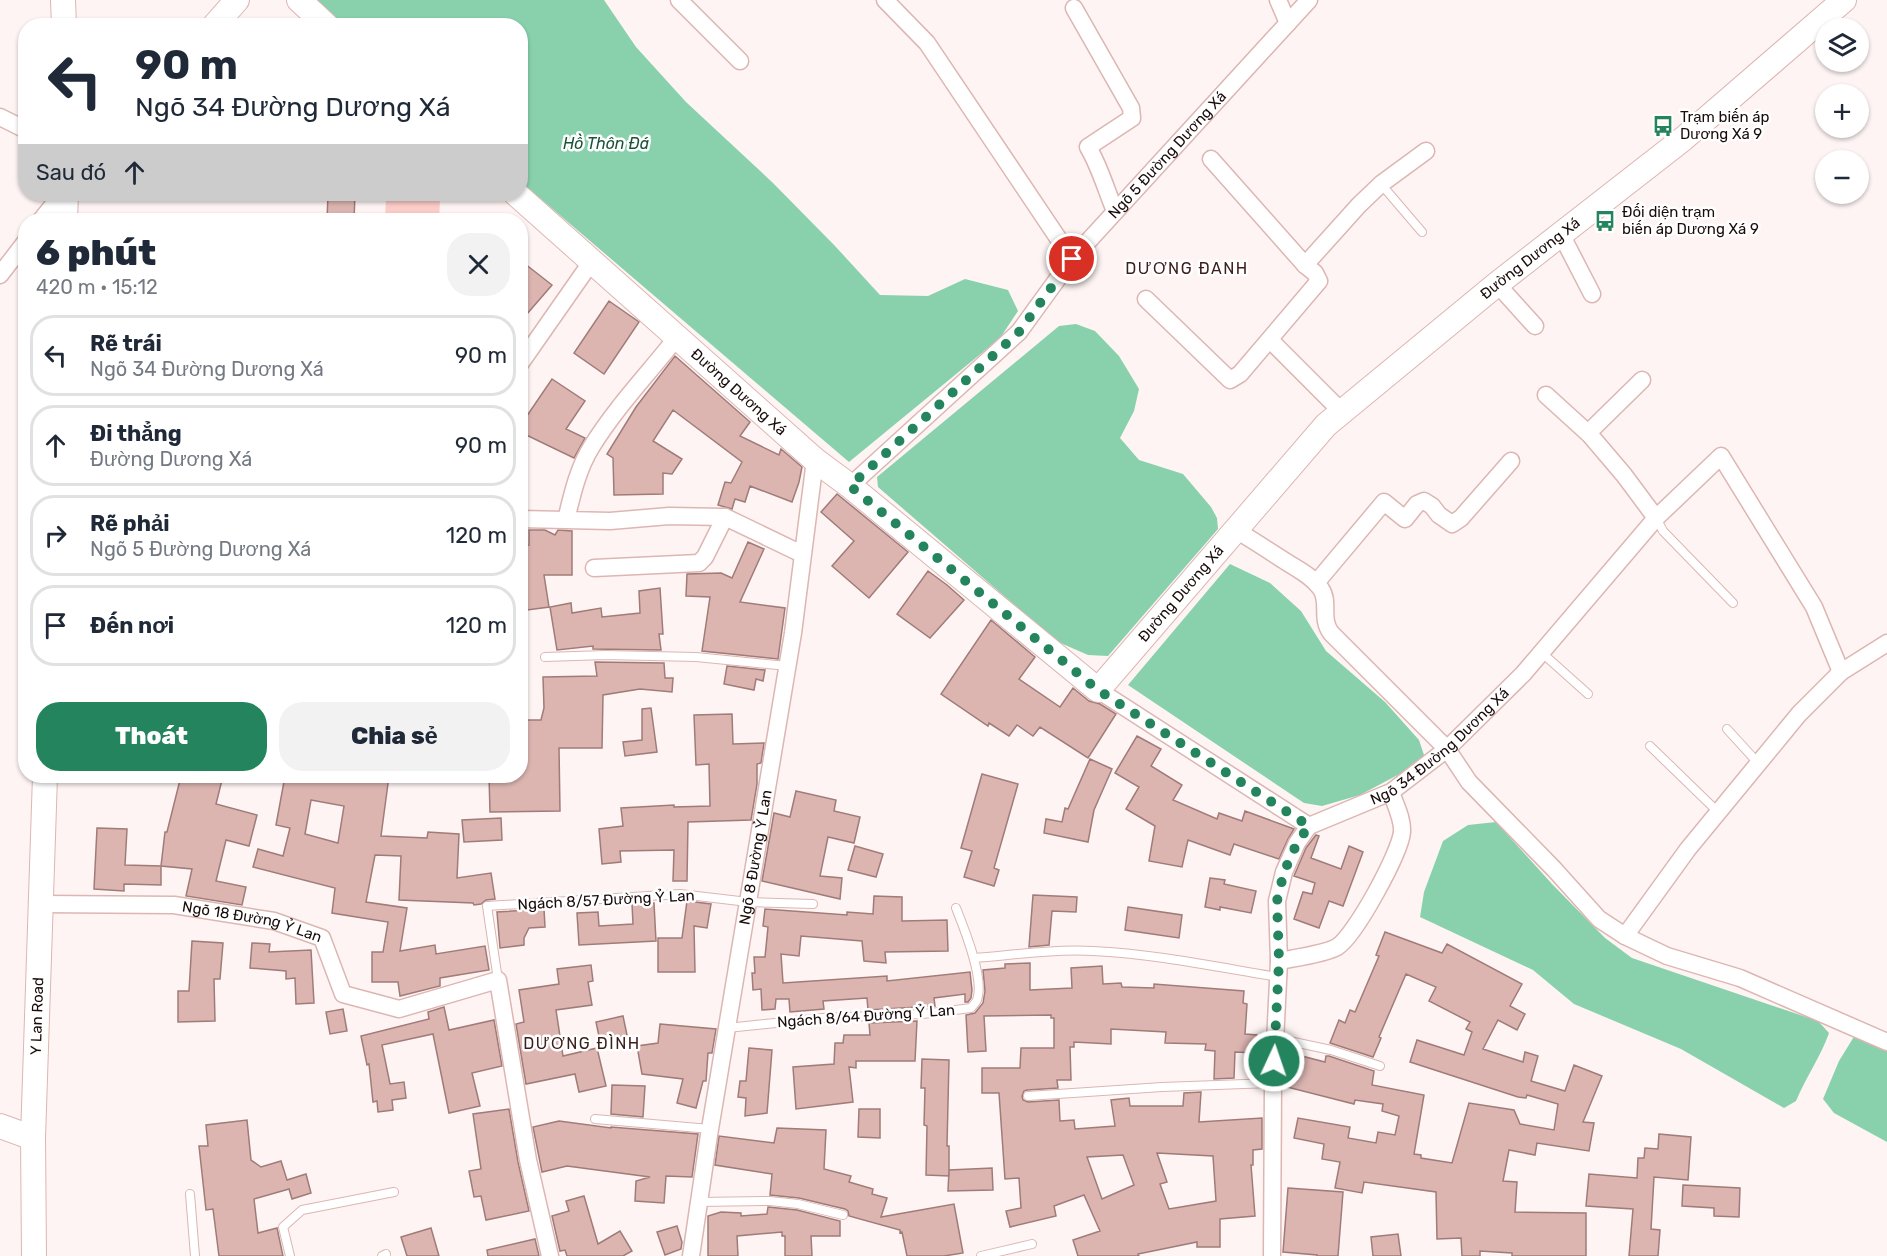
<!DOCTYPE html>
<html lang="vi">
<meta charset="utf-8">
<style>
body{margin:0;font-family:Rubik,sans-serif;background:#f2f2f3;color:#1f2937;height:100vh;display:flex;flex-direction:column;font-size:22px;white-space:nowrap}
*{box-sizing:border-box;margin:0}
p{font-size:20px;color:#747a83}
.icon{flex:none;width:33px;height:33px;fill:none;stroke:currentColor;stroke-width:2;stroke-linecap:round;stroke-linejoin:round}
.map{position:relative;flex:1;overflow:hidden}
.side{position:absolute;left:18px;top:213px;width:510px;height:570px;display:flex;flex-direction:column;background:#fff;border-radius:24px;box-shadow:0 2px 4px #0004}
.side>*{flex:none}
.guide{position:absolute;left:18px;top:18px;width:510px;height:183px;border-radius:24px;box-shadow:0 2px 4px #0004;background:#fff;color:#1f2937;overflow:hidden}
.buttons{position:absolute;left:1815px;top:18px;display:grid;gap:12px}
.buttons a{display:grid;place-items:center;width:54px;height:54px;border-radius:50%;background:#fff;box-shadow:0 2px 4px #0004;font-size:30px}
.pin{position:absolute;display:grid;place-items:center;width:51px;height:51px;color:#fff;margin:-26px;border:3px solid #fff;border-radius:50%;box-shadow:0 2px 6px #0007}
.me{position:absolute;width:66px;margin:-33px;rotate:3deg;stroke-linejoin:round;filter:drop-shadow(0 0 4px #0008)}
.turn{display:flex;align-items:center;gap:21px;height:126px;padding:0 18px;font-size:27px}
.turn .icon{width:78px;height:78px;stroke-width:2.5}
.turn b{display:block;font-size:42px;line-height:51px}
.then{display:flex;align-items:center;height:57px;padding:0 18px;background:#0003;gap:12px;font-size:22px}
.round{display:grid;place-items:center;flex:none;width:63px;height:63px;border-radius:24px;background:#f2f2f3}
.overview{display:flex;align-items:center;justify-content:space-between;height:102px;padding:0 18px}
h1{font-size:36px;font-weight:800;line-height:45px}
.primary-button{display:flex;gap:12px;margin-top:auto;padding:12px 18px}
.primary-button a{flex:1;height:69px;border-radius:24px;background:#24845d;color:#fff;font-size:24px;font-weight:800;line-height:69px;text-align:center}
.primary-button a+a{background:#f2f2f3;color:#1f2937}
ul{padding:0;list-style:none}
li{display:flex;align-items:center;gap:18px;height:81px;margin:0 12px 9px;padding:0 6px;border:3px solid #e0e1e3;border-radius:24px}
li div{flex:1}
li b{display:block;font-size:22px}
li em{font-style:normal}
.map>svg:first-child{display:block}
</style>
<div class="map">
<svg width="1887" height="1256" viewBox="0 0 1887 1256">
<rect width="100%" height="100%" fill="#fdf4f3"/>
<path fill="#fcccc8" d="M386,197L440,199L439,220H385Z"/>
<path fill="#88d1ac" d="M307,0H604L636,47L686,102L773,183L835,246L880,295L928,296L965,279L1008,290L1018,311L1000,338L849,462L521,182L520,26L337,25Z
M1076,324L1095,331L1119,356L1139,389L1134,411L1120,438L1139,460L1183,474L1211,507L1217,518L1218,529L1108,656L1088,655L1056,641L878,487L877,477L1059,326Z
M1230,564L1270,583L1301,611L1326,651L1385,702L1419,740L1424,755L1409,769L1360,795L1322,806L1304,803L1128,685Z
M1496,822L1552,884L1605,938L1632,958L1818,1021L1829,1033C1821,1056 1806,1077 1796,1101L1784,1108L1681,1049L1574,1004L1533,970L1420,917L1424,892L1443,841L1468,825Z
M1855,1035L1887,1049V1142L1834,1113L1823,1099L1839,1061Z"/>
<path fill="#dcb5b1" stroke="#a07b78" stroke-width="1.5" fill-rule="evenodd" d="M328,194H355L354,220H327Z
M520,260L552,285L520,322Z
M609,301L639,322L604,374L574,353Z
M675,356L750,422L740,436L779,455L781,449L802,467L799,482L792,502L750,486L745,502L735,499L732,509L718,505L725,482L731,483L742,462L673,410L653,441L682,459L672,474L663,473V494L614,495L613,458L607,454L636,407Z
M552,379L585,401L566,429L585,438L574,458L520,432V426Z
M837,494L908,552L869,598L832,566L854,541L821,512Z
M529,530H545L555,535L558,530L572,531V575H544L549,607L520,611V546L529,545Z
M748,542L764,549L740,602L785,608L778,659L702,651L710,597L686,596L687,574L721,573L732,578Z
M928,571L947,585L964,600L930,638L897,614Z
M660,588L663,634H659L661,650L593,649V646L557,650L550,607L571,603L572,613L601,608L602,617L640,613L639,591Z
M991,620L1035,657L1019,679L1060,707L1073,688L1089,701L1100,704L1116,714L1088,758L1040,727L1033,736L1017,725L1009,736L989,723L988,726L941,694Z
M595,662L664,663L665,678H673L672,692L640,689L603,695L602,748H559L560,811L490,812L489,776H520V720H541L544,708L543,677L597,676Z
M727,666L765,670L763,681L756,679L754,690L724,684Z
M651,708L657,752L625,756L623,742L642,740V709Z
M732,714L733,744L764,743L761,763L757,764V784L751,820L688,822L687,881H673L674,850L620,851L621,862L602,864L599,829L623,826L621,808L674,805V807L710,806L709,764L696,765L694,715Z
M1137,736L1161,749L1151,766L1182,785L1173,800L1217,819L1219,813L1242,821L1245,811L1294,829L1288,839L1279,859L1234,844L1230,855L1188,840L1182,867L1149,861L1155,826L1126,809L1139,787L1115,773Z
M1090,759L1112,769L1094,810L1088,842L1044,833L1046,819L1062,822L1065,808L1068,809Z
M982,774L1018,784L994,868L999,870L994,886L964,877L972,851L961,848Z
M181,776H223L216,804L257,815L249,846L226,840L216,881L246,887L242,905L186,896L192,869L161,866L165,832H167Z
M285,776H389L381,836L427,838L428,832L459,834L457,878L491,873L495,899L486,900L481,904L474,905L473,903L399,900L401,856L375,855L366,902L407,908L400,951L435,945L436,954L485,946L489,970L440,978V986L400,996L398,982H372V952H383L388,922L332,913L335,888L253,867L258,849L283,856L290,828L276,825ZM311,800L344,806L338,843L305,834Z
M796,791L836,800L834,811L860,817L854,843L828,837L820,876L842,878L840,899L762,881L774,813L790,817Z
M501,818L502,840L464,842L462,820Z
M97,828L127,829L125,865L161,866V885L124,884V891L94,889Z
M1316,835L1319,836L1311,858L1341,869L1349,846L1363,852L1343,906L1329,901L1319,928L1294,919L1303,892L1312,894L1315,883L1294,876L1306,848Z
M855,846L883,854L876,877L848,870Z
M1210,878L1225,880L1224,884L1256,891L1251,913L1220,907V910L1205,907Z
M1033,895L1077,897L1076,912L1052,911L1049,945L1029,947Z
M874,896L902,897V921L947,920L948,951L885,952L886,963L864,961L862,941L801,936L799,956L781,954L783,983L887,976V981L970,972L972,990L971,998L968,1002H965V994L934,998L935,1006L868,1010L867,998L823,1001L824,1009L790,1012L789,999H776L775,1009L762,1010L761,989L753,990L752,973H755L754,957H765L768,927L763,926L765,909L847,915V912L873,914Z
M687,901L711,904L707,928L694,926L695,972H658V938H682Z
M654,903L656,941L579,945L577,913L598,912L599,926L633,924L632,904Z
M1128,907L1182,915L1179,938L1125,930Z
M544,909L545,927L529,928L524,938V945L500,948L497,912Z
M1385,932L1442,953L1447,944L1522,984L1510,1006L1525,1014L1517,1030L1498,1020L1483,1049L1523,1062L1525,1052L1538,1056L1531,1081L1565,1091L1574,1065L1602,1076L1583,1122L1594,1123L1589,1151L1537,1143L1535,1155L1509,1150L1503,1181L1517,1182L1515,1212L1586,1213V1256H1512V1253L1480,1251V1256H1462L1461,1238L1437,1239L1436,1192L1364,1182L1362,1193L1335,1188L1340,1162L1322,1159L1324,1144L1294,1138L1298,1118L1350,1127L1348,1138L1376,1143L1378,1132L1395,1135L1399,1116L1382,1111L1383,1104L1355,1100L1354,1104L1283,1086L1284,1075L1290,1053L1325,1062L1326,1056H1329L1374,1071L1372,1085L1424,1095L1414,1154L1421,1155V1158L1452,1163L1469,1103L1514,1110L1520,1124L1554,1130L1558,1104L1527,1095L1526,1098L1518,1097L1410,1062L1417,1040L1464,1055L1472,1032L1466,1029L1470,1022L1429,1001L1436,987L1406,974L1379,1037L1381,1038L1373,1057L1330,1043L1339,1020L1345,1023L1350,1010L1355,1012L1379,956L1376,955Z
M192,941L223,943L220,979H214L215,1021L178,1022V991H189Z
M252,943L270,944L269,952L311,950L314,1003L296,1004L295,978L286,979V971L250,968Z
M1030,963V990L1072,988L1071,968L1102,966L1103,984L1121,983L1122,987L1154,988V984L1244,991L1243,1003L1247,1004L1245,1034L1257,1035L1256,1053L1235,1052L1234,1078L1214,1079L1215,1051L1205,1050L1206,1044L1165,1043L1166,1032L1111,1029V1044L1074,1042V1047H1070L1071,1080H1057L1058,1088L1027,1090L1024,1091L1022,1096L1023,1100L1028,1102L1059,1100L1060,1121L1074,1120L1075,1129L1115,1126L1111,1100L1129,1098L1130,1106H1183L1184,1093L1201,1092L1199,1122L1262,1118V1149L1253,1150V1165H1251L1255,1216L1220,1219V1247H1197V1242L1138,1254L1139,1256H1078L1073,1240L1100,1231L1084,1195L1054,1206L1056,1216L1010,1227L1006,1211L1021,1208L1019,1178L1005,1179L999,1093H982V1068H1020L1021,1048H1054V1018H1051V1015L984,1016L986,1051L968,1052L966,1015L975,1013L983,1003L985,991L983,970L1005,968V964ZM1157,1153L1213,1156L1216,1201L1169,1209L1160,1184L1167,1182ZM1123,1155L1134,1185L1102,1199L1087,1157Z
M591,965L593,981L588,982L592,1005L556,1010L563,1056L597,1048L606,1086L579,1092L575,1074L526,1084L516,1024L524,1022L519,990L559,984L557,969Z
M444,1007L449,1030L494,1020L502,1066L472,1073L480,1106L449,1113L433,1034L382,1045L390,1084L404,1082L406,1098L392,1100L393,1110L378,1112L377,1101L373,1102L369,1064L367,1065L361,1036L429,1019L428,1012Z
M343,1009L347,1031L330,1034L326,1012Z
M623,1016L627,1035L600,1041L596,1022Z
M917,1021L915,1061H856V1068L849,1067L853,1102L796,1109L793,1067L834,1064L835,1043H843L844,1035H870L869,1023Z
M660,1024L716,1029L712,1053H708L706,1081H703L696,1108L677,1103L683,1079L642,1074L637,1046L658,1043Z
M749,1048L772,1050L767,1113L745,1116L746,1098L738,1097L740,1081H746Z
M922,1059L949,1060L947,1146H949V1176L926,1175L927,1126L924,1125L925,1088H921Z
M612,1085L645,1086L643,1117L611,1114Z
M509,1109L518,1162L529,1211L486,1220L481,1196L474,1197L469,1171L481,1169L473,1114Z
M859,1109H880V1138L858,1137Z
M247,1120L251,1160L261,1167L281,1161L287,1180L306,1174L311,1193L292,1199L289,1189L254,1199L258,1233L277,1228L283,1256H219L213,1209L206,1210L199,1146H208L206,1125Z
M559,1121L611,1128V1127L698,1134L692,1177L666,1176L664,1203L635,1201L636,1181L650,1177L567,1166L542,1172L533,1127Z
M777,1128L826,1130L824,1169L851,1176L849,1182L873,1189L872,1194L887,1198L881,1217L954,1204L963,1253L944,1256H907L902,1232L900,1233V1230L849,1216L848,1211L845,1209L799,1198L770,1195L772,1174L715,1165L719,1136L774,1143Z
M1659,1134L1691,1137L1688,1180L1654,1177L1651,1229L1660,1230L1658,1256H1629L1633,1209L1586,1206L1589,1174L1637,1178L1638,1158H1644L1645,1148L1658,1149Z
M992,1168L993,1190L948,1191L949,1170Z
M1683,1185L1740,1188L1739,1217L1714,1216V1208L1682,1206Z
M1288,1188L1343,1192L1338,1256H1317V1255L1283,1252Z
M584,1196L598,1244L620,1231L632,1251L623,1256H567L565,1250L560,1251L552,1216L569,1211L566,1201Z
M768,1207L797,1210L840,1221V1236H811L812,1256H785V1236H782V1232L737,1236L738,1256H708V1216L721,1212L741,1213V1216L767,1214Z
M677,1226L682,1242L681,1249L665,1255L657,1232Z
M431,1228L439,1256H407L401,1237Z
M1398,1234L1401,1256H1373L1371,1237Z
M535,1239L539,1256H488L487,1250Z"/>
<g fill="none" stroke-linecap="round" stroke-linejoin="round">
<defs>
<path id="lane" d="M1381,184L1422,232
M1656,518L1663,531L1733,603
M1541,652L1588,694
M545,657L605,655L696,657L787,666
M1727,729L1758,763
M1650,746L1718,812
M974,958C1013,955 1053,949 1093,951C1155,954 1217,967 1278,977
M498,980L487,906L680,894L748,902L813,904
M727,1028L823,1018L923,1014L971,1008C973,1005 976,1003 977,1000C985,979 964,928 956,908
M1275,1038L1331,1050L1380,1066
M1028,1096L1162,1087L1273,1083
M595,1119L710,1129
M190,1194L195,1256
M699,1202L770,1201L798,1204L843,1215
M290,1256L283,1227L302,1210L394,1192
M382,1256L386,1254
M981,1256L1032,1244"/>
<g id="street">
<path d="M679,0L740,61"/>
<path d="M885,0L927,43L1072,259"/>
<path d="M1278,0L1288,23"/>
<path d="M1074,8L1131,108L1132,118L1088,147C1100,167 1106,190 1115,211"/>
<path d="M0,117L26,130"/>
<path d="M41,220L62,194"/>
<path d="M1561,234L1592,294"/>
<path d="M1305,265L1359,205L1381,184L1426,151"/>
<path d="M0,275L26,241"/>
<path d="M1497,284L1535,326"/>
<path d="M1146,299L1230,380L1240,374L1319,281L1315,273L1305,265L1211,159"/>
<path d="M677,337C649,373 616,407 592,446C578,468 572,495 566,520L610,521L669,516L725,517L802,554"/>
<path d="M1270,340L1342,412"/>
<path d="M520,364L592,261"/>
<path d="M1642,380L1590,431V435L1624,475L1656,518"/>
<path d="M1546,395L1590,435"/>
<path id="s1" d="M850,486L1019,332L1072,259L1309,0"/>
<path d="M520,519L566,520"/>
<path d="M1236,530C1254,541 1271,552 1288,563C1299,570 1313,577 1321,589C1330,602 1320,618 1331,633L1447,749L1469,782L1554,869L1599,919L1625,936L1667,956L1740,978L1887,1042"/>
<path d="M594,568L699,563L705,557L725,517"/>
<path d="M1316,583L1384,502L1405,519L1417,504L1424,501L1432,506L1439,515L1452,524L1461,518L1511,461"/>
<path id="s2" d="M1098,690L1309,826L1391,792L1447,749L1523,674L1656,518L1721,456L1814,607L1841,672"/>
<path id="s3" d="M41,904L174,905L274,921L322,938L343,994L399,1009L498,980L528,1160L550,1256"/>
<path d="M1625,936L1688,849L1799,714L1841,672L1887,643"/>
<path d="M1279,961C1294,958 1325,954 1337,947C1355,936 1400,853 1402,832C1403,819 1395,804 1391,792"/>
<path id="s4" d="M691,1256L709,1135L793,633L815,460"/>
<path d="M1272,1256L1273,1083L1279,961L1277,901L1284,872L1297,843L1309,826"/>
</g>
<g id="secondary">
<path d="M63,0L64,26"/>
<path d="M299,0L327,26"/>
<path d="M214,26L237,0"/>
<path id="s5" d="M516,194L815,460L850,486L1098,690L1326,425L1497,284L1683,139L1844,0"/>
<path d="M65,220L66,194"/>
<path d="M0,1126L33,1138"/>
<path id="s6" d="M34,1256L33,1138L45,776"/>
</g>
</defs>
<use href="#lane" stroke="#ddb6b2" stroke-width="10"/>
<use href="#street" stroke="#ddb6b2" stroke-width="19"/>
<use href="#secondary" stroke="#ddb6b2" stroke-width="26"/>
<use href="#lane" stroke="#fff" stroke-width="8"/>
<use href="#street" stroke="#fff" stroke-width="16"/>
<use href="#secondary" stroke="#fff" stroke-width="24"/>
</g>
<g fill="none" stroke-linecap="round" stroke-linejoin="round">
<path stroke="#24845d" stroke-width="10" stroke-dasharray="0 18" d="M1072,259L1019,332L850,486L1098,690L1309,826L1297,843L1284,872L1277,901L1279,961L1274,1061"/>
</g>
<defs>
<symbol id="bus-bare" viewBox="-9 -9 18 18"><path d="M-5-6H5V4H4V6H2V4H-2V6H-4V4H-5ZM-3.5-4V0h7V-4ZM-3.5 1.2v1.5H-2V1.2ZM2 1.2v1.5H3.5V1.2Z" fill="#24845d" stroke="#fff" stroke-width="2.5" paint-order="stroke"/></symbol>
</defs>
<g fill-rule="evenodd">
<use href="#bus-bare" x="1648" y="111" width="30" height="30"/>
<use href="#bus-bare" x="1590" y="206" width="30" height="30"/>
</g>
<g text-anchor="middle" stroke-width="5" stroke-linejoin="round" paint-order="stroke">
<g font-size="15" fill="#190c0b" stroke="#fff" text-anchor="start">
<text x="1680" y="122">Trạm biến áp<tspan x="1680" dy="17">Dương Xá 9</tspan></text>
<text x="1622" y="217">Đối diện trạm<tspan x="1622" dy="17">biến áp Dương Xá 9</tspan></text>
</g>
<g font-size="15" fill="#190c0b" stroke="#fff">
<text dy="5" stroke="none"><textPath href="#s1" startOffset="460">Ngõ 5 Đường Dương Xá</textPath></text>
<text dy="5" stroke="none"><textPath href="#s5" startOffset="1378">Đường Dương Xá</textPath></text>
<text dy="5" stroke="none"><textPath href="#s5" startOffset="298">Đường Dương Xá</textPath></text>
<text dy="5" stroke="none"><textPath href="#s5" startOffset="892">Đường Dương Xá</textPath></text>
<text dy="5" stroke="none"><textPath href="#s2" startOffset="406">Ngõ 34 Đường Dương Xá</textPath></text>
<text dy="5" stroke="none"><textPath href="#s4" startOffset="404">Ngõ 8 Đường Ỷ Lan</textPath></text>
<text transform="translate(606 900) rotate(-3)" y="5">Ngách 8/57 Đường Ỷ Lan</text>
<text dy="5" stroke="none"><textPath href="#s3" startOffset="213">Ngõ 18 Đường Ỷ Lan</textPath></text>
<text dy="5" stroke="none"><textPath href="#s6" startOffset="240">Y Lan Road</textPath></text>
<text transform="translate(866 1016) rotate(-4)" y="5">Ngách 8/64 Đường Ỷ Lan</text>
</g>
<g font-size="16" font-style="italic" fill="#1a533a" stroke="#fff">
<text x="606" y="149">Hồ Thôn Đá</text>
</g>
<g font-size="16" letter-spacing="1.5" fill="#3d201e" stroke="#fff">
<text x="1187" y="274">DƯƠNG ĐANH</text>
<text x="582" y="1049">DƯƠNG ĐÌNH</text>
</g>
</g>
</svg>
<div class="buttons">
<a><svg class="icon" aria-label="layers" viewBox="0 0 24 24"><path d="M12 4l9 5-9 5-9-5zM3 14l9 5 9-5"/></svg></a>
<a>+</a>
<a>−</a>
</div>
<div class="pin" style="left:1072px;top:259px;background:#d93025"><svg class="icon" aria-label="arrive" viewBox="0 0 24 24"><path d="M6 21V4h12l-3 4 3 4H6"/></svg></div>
<svg class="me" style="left:1274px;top:1061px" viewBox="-20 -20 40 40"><circle r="17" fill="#24845d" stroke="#fff" stroke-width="3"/><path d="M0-11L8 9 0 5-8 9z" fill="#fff"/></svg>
<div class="guide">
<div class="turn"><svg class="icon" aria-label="left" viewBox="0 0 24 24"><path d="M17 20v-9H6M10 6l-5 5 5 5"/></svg><div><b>90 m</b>Ngõ 34 Đường Dương Xá</div></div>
<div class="then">Sau đó<svg class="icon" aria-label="ahead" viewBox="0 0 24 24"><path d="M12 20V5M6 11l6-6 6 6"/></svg></div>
</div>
<section class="side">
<div class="overview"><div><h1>6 phút</h1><p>420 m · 15:12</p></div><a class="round"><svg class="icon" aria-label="close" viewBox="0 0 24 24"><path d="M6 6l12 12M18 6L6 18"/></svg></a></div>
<ul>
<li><svg class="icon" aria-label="left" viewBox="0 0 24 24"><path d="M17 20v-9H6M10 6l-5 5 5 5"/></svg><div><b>Rẽ trái</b><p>Ngõ 34 Đường Dương Xá</p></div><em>90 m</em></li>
<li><svg class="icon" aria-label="ahead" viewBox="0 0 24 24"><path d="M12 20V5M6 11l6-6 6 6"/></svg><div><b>Đi thẳng</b><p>Đường Dương Xá</p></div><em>90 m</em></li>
<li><svg class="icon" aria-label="right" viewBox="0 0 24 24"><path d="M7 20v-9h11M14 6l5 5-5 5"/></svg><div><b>Rẽ phải</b><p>Ngõ 5 Đường Dương Xá</p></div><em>120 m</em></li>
<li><svg class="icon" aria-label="arrive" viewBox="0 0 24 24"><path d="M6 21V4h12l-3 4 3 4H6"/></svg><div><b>Đến nơi</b></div><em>120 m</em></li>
</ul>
<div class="primary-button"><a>Thoát</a><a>Chia sẻ</a></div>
</section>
</div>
